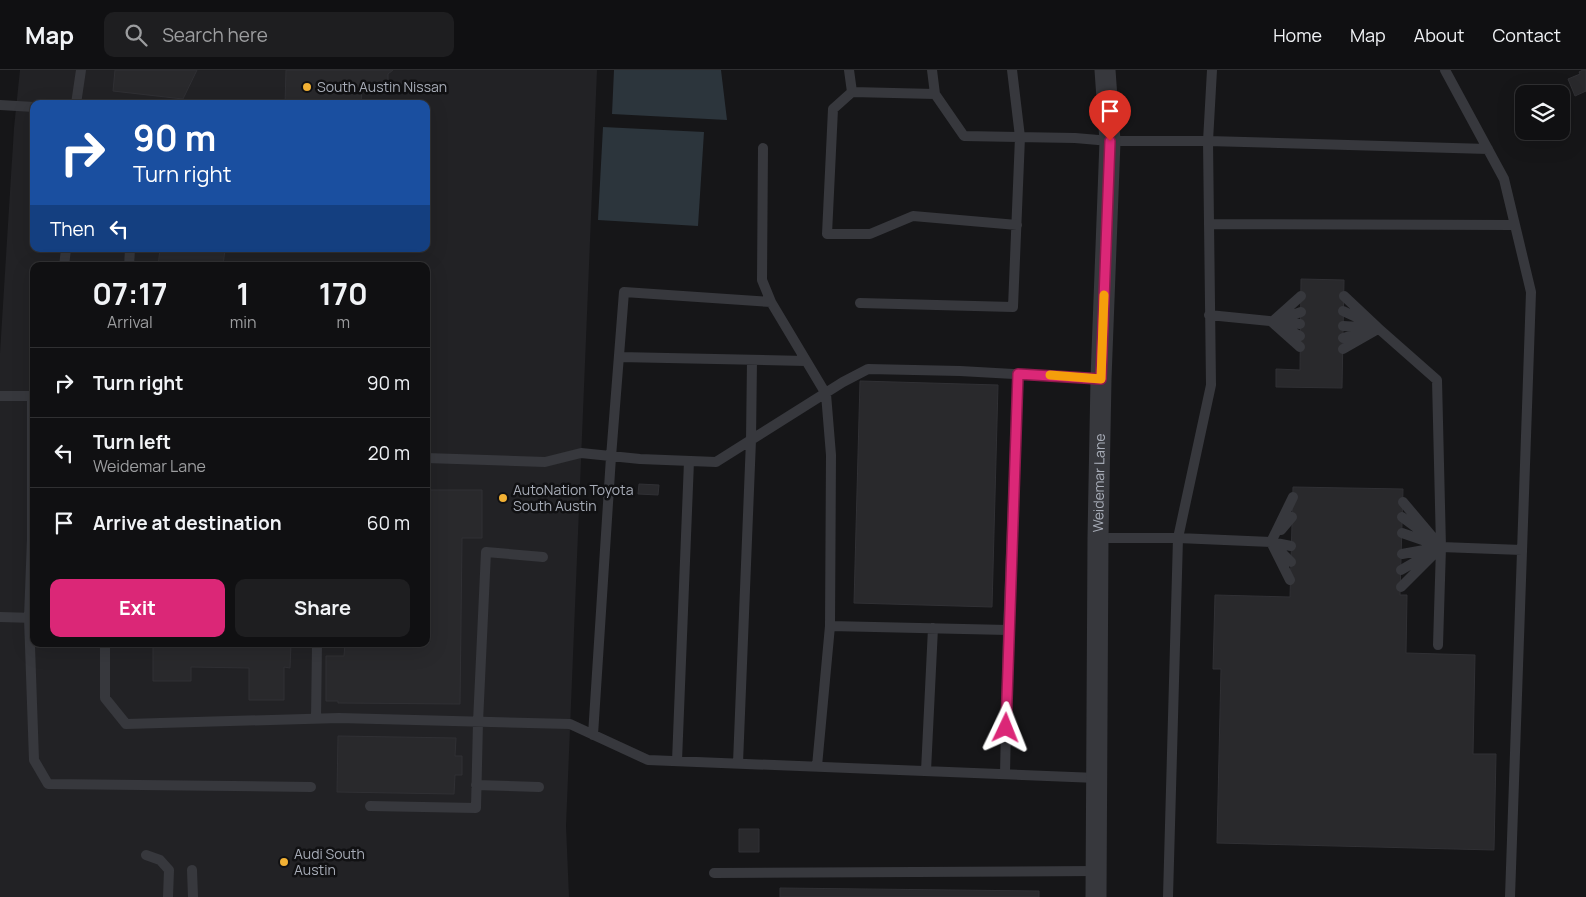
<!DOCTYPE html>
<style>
body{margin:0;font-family:Manrope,sans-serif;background:#1e1e20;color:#f1f3f6;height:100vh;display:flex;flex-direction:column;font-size:19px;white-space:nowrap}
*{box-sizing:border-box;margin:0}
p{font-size:16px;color:#9c9d9f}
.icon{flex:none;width:28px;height:28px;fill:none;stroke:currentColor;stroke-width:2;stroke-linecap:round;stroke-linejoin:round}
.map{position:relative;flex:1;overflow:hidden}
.drawer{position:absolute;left:30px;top:192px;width:400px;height:385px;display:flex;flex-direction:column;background:#101012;border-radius:10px;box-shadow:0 5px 20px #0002,0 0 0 1px #303032}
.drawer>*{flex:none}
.hud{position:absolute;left:30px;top:30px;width:400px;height:152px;border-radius:10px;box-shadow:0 5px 20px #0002,0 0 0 1px #303032;background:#1a4fa0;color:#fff;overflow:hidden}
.buttons{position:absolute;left:1515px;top:15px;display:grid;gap:10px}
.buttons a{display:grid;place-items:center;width:55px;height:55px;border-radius:10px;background:#101012;box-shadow:0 5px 20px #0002,0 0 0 1px #303032;font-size:25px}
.pin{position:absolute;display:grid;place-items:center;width:42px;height:42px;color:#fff;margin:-51px -21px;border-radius:50% 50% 50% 0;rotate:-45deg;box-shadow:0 0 5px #0007}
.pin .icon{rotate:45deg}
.me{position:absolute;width:55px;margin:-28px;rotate:2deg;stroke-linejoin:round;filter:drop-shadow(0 0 4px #0008)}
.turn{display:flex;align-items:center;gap:18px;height:105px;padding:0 20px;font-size:22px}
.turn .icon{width:65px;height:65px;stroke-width:2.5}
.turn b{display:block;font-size:35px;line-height:42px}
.then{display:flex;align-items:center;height:48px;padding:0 20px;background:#0003;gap:10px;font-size:19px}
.eta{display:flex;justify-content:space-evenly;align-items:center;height:85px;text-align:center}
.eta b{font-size:30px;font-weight:700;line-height:35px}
.button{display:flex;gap:10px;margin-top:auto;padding:10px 20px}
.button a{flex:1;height:58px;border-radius:10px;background:#db2777;color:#fff;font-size:20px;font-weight:700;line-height:58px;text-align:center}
.button a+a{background:#1e1e20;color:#f1f3f6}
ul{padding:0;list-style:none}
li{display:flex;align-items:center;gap:15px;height:70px;padding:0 20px;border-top:1px solid #303032}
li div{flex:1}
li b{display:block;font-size:19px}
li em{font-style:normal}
header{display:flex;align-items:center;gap:30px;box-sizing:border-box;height:70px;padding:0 25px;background:#101012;border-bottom:1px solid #303032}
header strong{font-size:24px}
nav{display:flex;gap:28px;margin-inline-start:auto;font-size:18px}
.search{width:350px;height:45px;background:#1e1e20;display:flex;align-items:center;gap:12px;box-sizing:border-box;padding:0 18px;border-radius:10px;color:#9c9d9f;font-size:19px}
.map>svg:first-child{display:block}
</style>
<header>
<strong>Map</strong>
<div class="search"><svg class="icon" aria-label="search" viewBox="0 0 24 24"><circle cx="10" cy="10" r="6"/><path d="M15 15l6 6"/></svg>Search here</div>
<nav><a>Home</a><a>Map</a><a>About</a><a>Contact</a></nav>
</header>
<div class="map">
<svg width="1586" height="827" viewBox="0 0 1586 827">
<rect width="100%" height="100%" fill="#161618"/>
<path fill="#222225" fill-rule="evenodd" d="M20,0H597L566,756L569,827H0V283L14,58ZM34,34H426V179H34ZM34,196H426V574H34Z"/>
<path fill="#2c353c" d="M614,0H721L727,50L612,44Z
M603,57L704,62L698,156L598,150Z"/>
<path fill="#29292c" stroke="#303034" d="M115,0H197L183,29L113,21Z
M286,0H393L388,4V17H362L361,34H285Z
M1583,0H1586V21L1575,26L1568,9L1580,4L1579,2Z
M160,179H225L223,196H158Z
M1301,209L1344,210L1342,318L1276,317V299L1300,300Z
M860,311L998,315L992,537L854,533Z
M639,414L659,415L658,425L638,424Z
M1293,417L1403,419L1400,525H1407L1406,583L1475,585L1473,684H1496L1494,780L1217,773L1221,599H1213L1215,525L1290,527Z
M426,420H482V468H462L460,634L338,633V631H326V586H344L345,574H426Z
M153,574H291L290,598L284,597V630H249V598L191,597V611H153Z
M338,666L456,668L455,686H462V705H455L454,724L337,722Z
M739,759H759V782H739Z
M780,818L1039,821V827H780Z"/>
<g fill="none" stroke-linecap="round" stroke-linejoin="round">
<path stroke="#37383d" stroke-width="10" d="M849,0L852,22L935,24
M932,0L935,24L964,66L1075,68L1110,71H1208L1212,0
M1445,0L1504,109L1531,222L1510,827
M852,22L833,39L827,164H870L913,146L1017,155
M76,34L81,0
M0,35L34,37
M763,78L762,210L771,232
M1209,154L1515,155
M64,196L66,179
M129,196L130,179
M1344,226L1378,258
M860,233L1013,237L1020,67L1012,0
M1343,241L1369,253
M1209,245L1300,254
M1278,250L1301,242
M1272,252L1301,226
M1272,252L1300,277
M1343,256L1378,258L1437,310L1441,477L1438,575
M1284,258L1300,266
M1343,268L1364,262
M1343,279L1378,259
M619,287L806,291
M0,326H34
M32,326V469L29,548L34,690L48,714L311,717
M426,388L545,392L581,383L640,389L716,392L843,312L868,299L960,301L1101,309
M1403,432L1441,477
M1402,447L1425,464
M1281,460L1292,447
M1402,463L1440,476
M1098,468H1178L1211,315L1208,71L1488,79
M1271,472L1293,427
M1271,472L1290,510
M1279,480L1291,492
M1402,484L1441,477L1522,480
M1401,500L1427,485
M1401,517L1441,477
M0,547L34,548
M105,574V628L126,654L339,648L570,654L648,690L1097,708
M316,649L317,574
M593,665L611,387L624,222L771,232L826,324L831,385L830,556
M677,691L689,391
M738,693L751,370L752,290
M817,696L830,556L1008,560
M926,701L933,558
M1005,704L1008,560L1018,304
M476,715L539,717
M370,736L476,738L478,652L486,482L543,487
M146,785L160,790L169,800L168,827
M192,800L193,827
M714,803L1097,801
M1168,827L1178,468L1271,472L1291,476"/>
<path stroke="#37383d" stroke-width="21" id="s1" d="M1096,827L1098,468L1101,309L1110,71L1105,0"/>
</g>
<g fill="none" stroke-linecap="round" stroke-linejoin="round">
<defs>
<path id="route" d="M1006,658L1018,304L1101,309L1110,71"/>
</defs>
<use href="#route" stroke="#8e194d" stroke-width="12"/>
<use href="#route" stroke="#db2777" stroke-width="9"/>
<path stroke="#f59e0b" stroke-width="9" d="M1050,305L1101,309L1104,225"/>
</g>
<g fill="#f2b134" stroke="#111113" stroke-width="2">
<circle cx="307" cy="17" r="5"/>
<circle cx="503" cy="428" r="5"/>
<circle cx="284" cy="792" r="5"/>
</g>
<g text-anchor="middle" stroke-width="5" stroke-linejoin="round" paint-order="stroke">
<g font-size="14" fill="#a8adb8" stroke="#111113" text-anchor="start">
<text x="317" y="22">South Austin Nissan</text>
<text x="513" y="425">AutoNation Toyota<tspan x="513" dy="16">South Austin</tspan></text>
<text x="294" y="789">Audi South<tspan x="294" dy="16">Austin</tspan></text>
</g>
<g font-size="14" fill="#a8adb8" stroke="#111113">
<text dy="5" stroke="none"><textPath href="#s1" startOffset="414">Weidemar Lane</textPath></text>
</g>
</g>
</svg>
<div class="buttons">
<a><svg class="icon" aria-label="layers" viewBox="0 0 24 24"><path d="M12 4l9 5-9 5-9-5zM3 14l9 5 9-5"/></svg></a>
</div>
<div class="pin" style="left:1110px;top:71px;background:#d93025"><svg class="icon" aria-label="arrive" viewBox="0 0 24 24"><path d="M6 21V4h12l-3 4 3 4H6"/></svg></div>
<svg class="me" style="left:1006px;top:658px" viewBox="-20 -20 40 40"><path d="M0-17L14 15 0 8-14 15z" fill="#db2777" stroke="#fff" stroke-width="4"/></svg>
<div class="hud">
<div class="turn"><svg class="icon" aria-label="right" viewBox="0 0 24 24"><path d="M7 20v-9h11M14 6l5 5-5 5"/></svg><div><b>90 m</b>Turn right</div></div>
<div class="then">Then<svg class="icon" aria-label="left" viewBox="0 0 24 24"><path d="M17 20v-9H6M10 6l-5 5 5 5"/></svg></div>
</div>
<section class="drawer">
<div class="eta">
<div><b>07:17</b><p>Arrival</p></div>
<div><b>1</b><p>min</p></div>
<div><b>170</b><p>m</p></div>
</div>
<ul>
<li><svg class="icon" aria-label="right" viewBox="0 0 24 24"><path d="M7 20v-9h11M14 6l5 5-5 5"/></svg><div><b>Turn right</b></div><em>90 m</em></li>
<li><svg class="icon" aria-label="left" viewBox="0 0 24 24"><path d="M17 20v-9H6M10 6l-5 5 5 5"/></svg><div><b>Turn left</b><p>Weidemar Lane</p></div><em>20 m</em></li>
<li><svg class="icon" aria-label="arrive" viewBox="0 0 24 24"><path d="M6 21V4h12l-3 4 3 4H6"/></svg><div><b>Arrive at destination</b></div><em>60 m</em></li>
</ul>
<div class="button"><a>Exit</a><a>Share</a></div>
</section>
</div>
